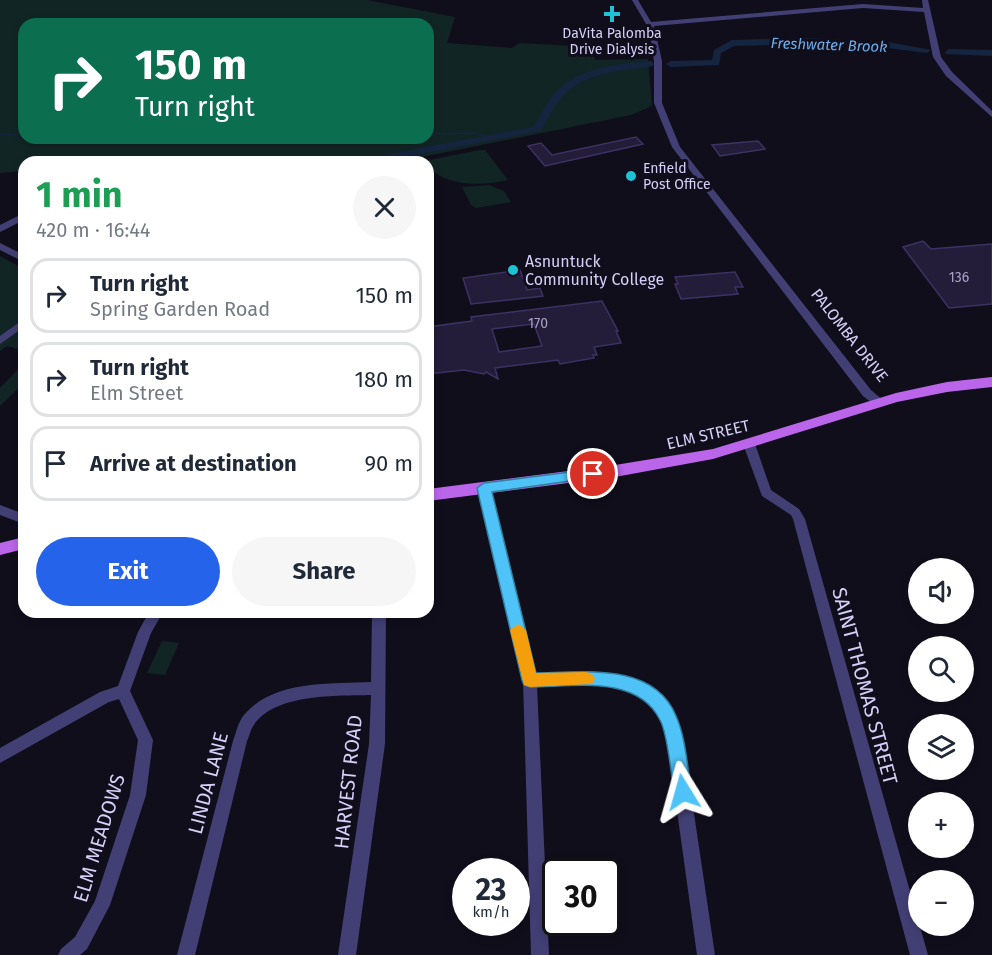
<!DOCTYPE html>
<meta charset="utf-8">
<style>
body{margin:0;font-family:"Fira Sans",sans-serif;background:#f6f6f7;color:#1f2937;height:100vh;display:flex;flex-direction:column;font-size:22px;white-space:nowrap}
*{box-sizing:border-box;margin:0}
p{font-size:20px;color:#747a83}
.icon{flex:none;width:33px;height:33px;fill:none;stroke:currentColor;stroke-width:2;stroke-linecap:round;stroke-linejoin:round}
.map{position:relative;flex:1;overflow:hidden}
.side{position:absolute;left:18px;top:156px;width:416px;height:462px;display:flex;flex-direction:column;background:#fff;border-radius:18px;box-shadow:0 3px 9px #0003}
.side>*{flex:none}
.banner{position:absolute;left:18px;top:18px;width:416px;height:126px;border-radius:18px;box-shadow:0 3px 9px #0003;background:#0b6e4f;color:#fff;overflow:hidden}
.tools{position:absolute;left:908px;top:558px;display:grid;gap:12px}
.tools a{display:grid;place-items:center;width:66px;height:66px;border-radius:50%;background:#fff;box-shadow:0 3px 9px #0003;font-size:30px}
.speed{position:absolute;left:452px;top:858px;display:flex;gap:12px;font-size:30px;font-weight:700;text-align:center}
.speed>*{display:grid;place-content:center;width:78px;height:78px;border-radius:50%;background:#fff;box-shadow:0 3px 9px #0003;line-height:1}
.speed small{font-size:15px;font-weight:400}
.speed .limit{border:3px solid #111;border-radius:9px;background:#fff;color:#111}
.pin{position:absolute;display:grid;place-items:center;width:51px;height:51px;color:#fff;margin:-26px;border:3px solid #fff;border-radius:50%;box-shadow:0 2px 6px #0007}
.me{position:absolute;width:66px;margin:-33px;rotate:352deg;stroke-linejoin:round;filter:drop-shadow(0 0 4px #0008)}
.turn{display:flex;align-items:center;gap:21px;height:126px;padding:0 18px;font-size:27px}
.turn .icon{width:78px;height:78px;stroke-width:2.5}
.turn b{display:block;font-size:42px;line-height:51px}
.round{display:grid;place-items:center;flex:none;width:63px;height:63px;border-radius:32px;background:#f6f6f7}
.summary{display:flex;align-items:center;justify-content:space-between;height:102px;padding:0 18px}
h1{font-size:36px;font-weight:700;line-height:45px;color:#1e9e55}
.primary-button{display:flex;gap:12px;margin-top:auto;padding:12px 18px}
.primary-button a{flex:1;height:69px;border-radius:36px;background:#2563eb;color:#fff;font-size:24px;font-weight:700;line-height:69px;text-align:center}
.primary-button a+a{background:#f6f6f7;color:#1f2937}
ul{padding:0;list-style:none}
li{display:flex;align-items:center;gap:18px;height:75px;margin:0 12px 9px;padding:0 6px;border:3px solid #e0e1e3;border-radius:18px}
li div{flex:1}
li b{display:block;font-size:22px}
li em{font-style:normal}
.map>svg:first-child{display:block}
</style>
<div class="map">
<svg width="992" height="955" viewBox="0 0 992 955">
<rect width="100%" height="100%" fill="#110e1c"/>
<path fill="#122525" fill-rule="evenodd" d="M0,0H367L455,17L447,43L512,48L519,43L591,47L595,60L648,59L652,106L631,115L397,162H146L130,159L107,162H24V171L0,173ZM24,24H428V138H24Z
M480,150H485L508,180C482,186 448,187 428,167V162L424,161Z
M489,185L504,191L511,202L476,208L471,205L462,187Z
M0,256L24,269V351L7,346L0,351Z
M24,363V383L0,406V388Z
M162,641L179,643L165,675L147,673Z"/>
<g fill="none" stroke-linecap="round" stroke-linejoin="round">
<path stroke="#15253f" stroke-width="1.5" d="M0,134L24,135
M428,134L474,133L492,138
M344,138L353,143L379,138
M348,162L367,161"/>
<path fill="#15253f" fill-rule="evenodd" d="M805,38L888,42L931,50L927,53L888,48L805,44L734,46L721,53L719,65L671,67L666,64L671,61L712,60L714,50L732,40Z
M949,49L992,50V56L946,54L945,52Z
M650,61L653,62V66C623,71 586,71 564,95C554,106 548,119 540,131L378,162L362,161L367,158L533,127C541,114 549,99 560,88C582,68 622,63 650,61Z"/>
</g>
<path fill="#231d3a" stroke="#3c3263" stroke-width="1.5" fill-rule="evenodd" d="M636,137L643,144L545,166L528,146L541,143L552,155Z
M758,141L765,149L720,156L712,145Z
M923,241L931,249L992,244V304L949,308L903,247Z
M520,270L527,290L540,288L543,296L471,304L463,278Z
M735,272L743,287H735L738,294L681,299L675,284H678L675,277Z
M602,301L618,331H616L621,343L594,347L597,355H593L594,358L560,364L558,360L495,368L498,379L486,372L484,374L464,370L428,374V327L472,321L471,317ZM534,324L542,346L499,352L492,329Z"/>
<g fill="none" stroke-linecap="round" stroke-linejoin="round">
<path fill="#423f75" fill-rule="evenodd" d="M632,0H638L651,22L863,4L923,8L922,0H928L941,57L952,72L992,111V117L946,76L933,57L924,12L863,8L654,26L662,61V103L680,147L871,390L886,403L884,406H876L863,396L672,147L654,103V61L649,29Z
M24,213V220L0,232V225Z
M0,243L24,255V262L0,250Z
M24,319V327L0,344V336Z
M749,440L755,444L771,490L799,509L805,519L928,955H910L793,519L791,515L762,496L743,444Z
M484,483L488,485L490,488L536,673C604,671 666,663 684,746L715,955H697L668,746C667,739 666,730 663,723C642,676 580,684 537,686L549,955H531L523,680L478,488L480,485Z
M0,505L24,514V524L0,515Z
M149,612H163L151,633L130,691L153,740L146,795L110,905L87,949L80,955H58L61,949L75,937L95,901L130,795L138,740L119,699L109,702L0,763V748L100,692L118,686L138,632Z
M372,612H386L385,744L356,955H338L369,744L371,695C337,696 271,693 252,728C250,732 249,737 247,741L195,955H177L233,741C236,733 238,722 244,715C273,680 330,684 371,682Z"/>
<path fill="#ba65ea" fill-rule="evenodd" d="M992,377V387L947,392L897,402L713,459L615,477L428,501V489L615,465L713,449L896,393L947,382Z
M24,537V549L0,555V543Z"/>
</g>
<path fill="#4fc3f7" stroke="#337fa1" stroke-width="1.5" d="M593,469L600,474L598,477L492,492L536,673C583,672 654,662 676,716C686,738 687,768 692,792L689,798L683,801L677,798L674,792C671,775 668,734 660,720C637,674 572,687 530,687L524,685L522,680L477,488L484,483Z"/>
<path fill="#f59e0b" d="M518,624L526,630L536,673L586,672L592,674L595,679L592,684L530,687L524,685L510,630Z"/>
<g fill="#1dc2d7" stroke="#110e1c" stroke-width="2">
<path d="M609 5h6v6h6v6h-6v6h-6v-6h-6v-6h6z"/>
<circle cx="631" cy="176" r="6"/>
<circle cx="513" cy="270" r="6"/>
</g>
<g text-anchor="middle" stroke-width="6" stroke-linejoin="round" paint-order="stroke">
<g font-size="14" fill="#d5cff8" stroke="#110e1c">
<text x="612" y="38">DaVita Palomba<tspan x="612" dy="16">Drive Dialysis</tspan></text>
<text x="643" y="173" text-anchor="start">Enfield<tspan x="643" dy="16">Post Office</tspan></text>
</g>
<g font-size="14" fill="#a8a2c8">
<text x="959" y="282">136</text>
<text x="538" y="328">170</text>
</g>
<g font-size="15" font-style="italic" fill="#6baeeb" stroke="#110e1c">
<text transform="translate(829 45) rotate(2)" y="5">Freshwater Brook</text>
</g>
<g font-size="16" fill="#d5cff8" stroke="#110e1c" text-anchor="start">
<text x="525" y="267">Asnuntuck<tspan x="525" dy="18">Community College</tspan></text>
</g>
<g font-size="16" fill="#d5cff8" stroke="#110e1c">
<text transform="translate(850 335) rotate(52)" y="6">PALOMBA DRIVE</text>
<text transform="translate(708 434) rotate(-13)" y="6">ELM STREET</text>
</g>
<g font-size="20" fill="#d5cff8" stroke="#110e1c">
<text transform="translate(865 686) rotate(75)" y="7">SAINT THOMAS STREET</text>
<text transform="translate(348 782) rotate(-84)" y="7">HARVEST ROAD</text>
<text transform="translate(208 783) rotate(-75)" y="7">LINDA LANE</text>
<text transform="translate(99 838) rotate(-73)" y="7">ELM MEADOWS</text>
</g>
</g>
</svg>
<div class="tools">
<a><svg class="icon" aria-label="sound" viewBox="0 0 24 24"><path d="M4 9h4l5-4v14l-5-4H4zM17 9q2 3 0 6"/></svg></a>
<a><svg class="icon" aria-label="search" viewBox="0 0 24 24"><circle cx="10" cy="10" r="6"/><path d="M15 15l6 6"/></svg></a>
<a><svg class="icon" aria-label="layers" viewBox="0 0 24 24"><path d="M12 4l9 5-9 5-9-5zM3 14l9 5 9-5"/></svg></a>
<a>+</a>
<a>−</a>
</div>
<div class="speed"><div>23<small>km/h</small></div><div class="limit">30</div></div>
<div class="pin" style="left:593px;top:474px;background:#d93025"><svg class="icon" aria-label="arrive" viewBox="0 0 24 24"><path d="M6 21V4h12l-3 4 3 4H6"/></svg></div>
<svg class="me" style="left:683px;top:792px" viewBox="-20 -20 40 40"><path d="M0-17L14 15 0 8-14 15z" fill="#4fc3f7" stroke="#fff" stroke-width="4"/></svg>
<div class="banner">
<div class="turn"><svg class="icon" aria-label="right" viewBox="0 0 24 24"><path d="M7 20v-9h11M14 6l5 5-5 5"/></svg><div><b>150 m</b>Turn right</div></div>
</div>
<section class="side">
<div class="summary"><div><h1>1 min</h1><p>420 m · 16:44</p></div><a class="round"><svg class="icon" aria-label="close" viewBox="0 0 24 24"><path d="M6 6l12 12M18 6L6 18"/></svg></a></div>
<ul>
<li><svg class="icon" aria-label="right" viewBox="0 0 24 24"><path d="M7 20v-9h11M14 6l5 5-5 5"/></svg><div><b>Turn right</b><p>Spring Garden Road</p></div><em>150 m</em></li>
<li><svg class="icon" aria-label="right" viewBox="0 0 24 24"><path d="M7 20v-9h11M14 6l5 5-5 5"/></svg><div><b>Turn right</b><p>Elm Street</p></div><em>180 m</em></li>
<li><svg class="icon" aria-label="arrive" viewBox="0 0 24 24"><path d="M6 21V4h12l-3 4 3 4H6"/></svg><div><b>Arrive at destination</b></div><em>90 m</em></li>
</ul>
<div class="primary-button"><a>Exit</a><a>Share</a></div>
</section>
</div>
